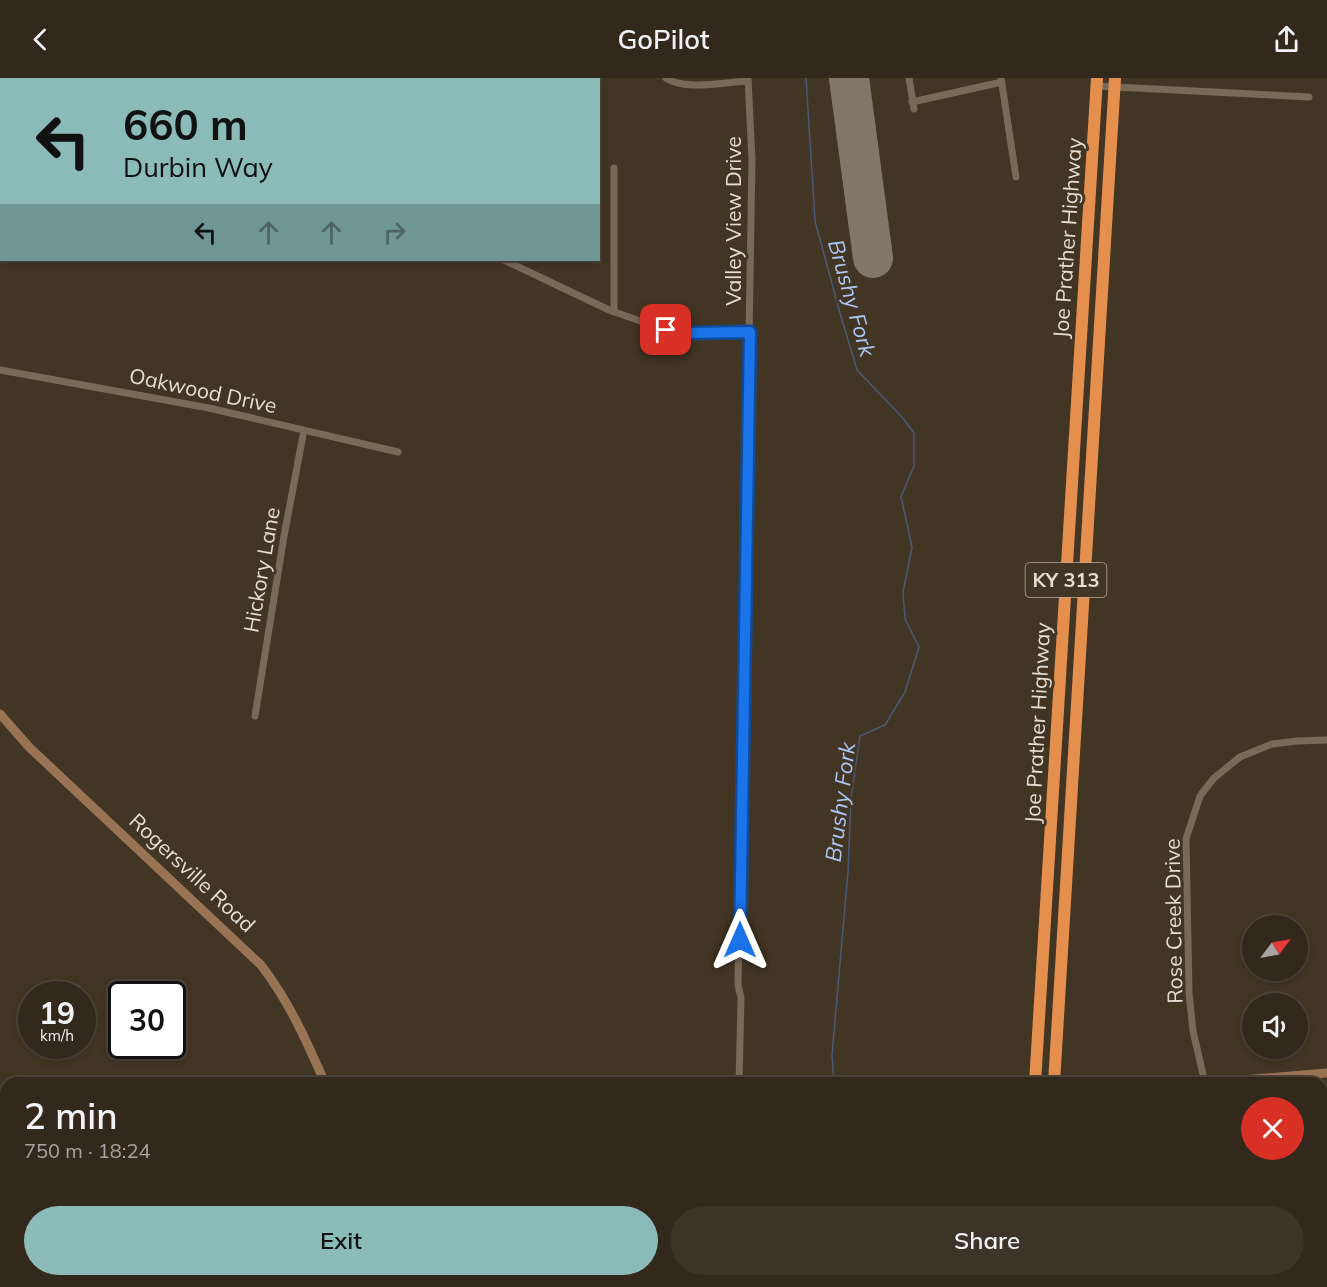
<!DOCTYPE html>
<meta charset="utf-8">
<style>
body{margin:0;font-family:Mulish,sans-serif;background:#3d3428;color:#f1f3f6;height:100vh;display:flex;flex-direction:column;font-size:22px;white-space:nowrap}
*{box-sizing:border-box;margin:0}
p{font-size:20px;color:#a8a6a3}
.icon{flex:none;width:33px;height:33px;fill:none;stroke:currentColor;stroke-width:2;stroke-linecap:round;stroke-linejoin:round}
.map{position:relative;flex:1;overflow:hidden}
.sheet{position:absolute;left:0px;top:999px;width:1328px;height:210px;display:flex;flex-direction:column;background:#32281b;border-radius:18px 18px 0 0;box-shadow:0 3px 9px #0003,0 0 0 2px #4d443a}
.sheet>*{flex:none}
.top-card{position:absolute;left:0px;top:0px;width:600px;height:183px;box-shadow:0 3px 9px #0003,0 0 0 2px #4d443a;background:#8bbbb9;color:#111;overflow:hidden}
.needle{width:39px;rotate:58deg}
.tools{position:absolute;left:1242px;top:837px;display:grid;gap:12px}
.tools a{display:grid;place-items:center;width:66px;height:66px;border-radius:50%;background:#32281b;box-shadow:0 3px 9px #0003,0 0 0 2px #4d443a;font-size:30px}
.speed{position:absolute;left:18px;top:903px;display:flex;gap:12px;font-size:30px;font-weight:700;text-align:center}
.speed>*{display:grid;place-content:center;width:78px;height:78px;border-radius:50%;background:#32281b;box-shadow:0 3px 9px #0003,0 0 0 2px #4d443a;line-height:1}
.speed small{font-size:15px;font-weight:400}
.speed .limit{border:3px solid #111;border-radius:9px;background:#fff;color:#111}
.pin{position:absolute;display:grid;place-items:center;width:51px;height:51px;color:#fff;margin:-26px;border-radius:12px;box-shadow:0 3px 9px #0006}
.me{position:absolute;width:66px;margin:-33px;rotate:0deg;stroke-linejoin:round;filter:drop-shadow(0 0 4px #0008)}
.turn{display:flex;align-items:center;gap:21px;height:126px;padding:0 24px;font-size:27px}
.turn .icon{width:78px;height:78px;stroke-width:2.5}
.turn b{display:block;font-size:42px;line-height:51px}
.lanes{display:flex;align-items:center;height:57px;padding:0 24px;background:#0003;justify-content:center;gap:30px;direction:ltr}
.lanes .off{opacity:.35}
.round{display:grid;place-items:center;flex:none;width:63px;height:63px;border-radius:32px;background:#3d3428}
.overview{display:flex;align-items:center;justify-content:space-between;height:102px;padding:0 24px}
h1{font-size:36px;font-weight:600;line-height:45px}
.button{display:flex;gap:12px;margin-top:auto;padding:12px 24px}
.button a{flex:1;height:69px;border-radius:36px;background:#8bbbb9;color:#111;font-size:24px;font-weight:600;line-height:69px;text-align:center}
.button a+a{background:#3d3428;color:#f1f3f6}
header{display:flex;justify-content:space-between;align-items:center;height:78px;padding:0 24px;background:#32281b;font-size:27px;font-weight:600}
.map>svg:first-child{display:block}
</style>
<header><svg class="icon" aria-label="back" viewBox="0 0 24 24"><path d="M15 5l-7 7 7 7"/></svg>GoPilot<svg class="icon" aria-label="share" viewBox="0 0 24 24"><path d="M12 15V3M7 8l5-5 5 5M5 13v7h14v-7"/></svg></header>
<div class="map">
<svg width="1327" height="1209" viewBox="0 0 1327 1209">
<rect width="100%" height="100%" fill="#433524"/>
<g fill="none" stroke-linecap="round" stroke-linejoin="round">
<path stroke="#465976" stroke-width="1.5" d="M806,0L815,143L840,235L857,292L902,339L914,355V388L901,419L912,469L903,514L905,541L919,569L905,614L885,647L860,658L851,720L848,794L832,977L834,1005
M870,1203L872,1209"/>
<path stroke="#827668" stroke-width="40" d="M849,0L873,180"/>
<path stroke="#796957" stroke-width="7" d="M666,0C685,13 725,4 748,3
M909,0L914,31
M1001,0L1016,99
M63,2V0
M248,2V0
M1096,8L1309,19
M912,24L1002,4
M614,90V234
M504,182L609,232L666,252L690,255L750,254
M0,292L209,330L398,374
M255,638L284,458L304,352
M739,1005L741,920L738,907L752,82L748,0
M1205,1005L1193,953L1189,915L1186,761L1200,718L1214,700L1240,679L1272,666L1297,663L1327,662
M601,1209V1203
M699,1209V1203
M1279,1209V1203"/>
<path stroke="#997454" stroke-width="9" d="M0,3L2,6
M0,165L2,156
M0,636L29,669L261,887C290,925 306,962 325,1005
M1205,1005L1327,995"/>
<path stroke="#e48f4e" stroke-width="12" d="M1035,1005L1097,0
M1054,1005L1115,0
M1022,1209L1023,1203
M1042,1209V1203"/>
</g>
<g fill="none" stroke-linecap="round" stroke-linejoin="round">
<defs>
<path id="route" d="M666,252L690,255L750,254L740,862"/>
</defs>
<use href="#route" stroke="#114b97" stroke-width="15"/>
<use href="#route" stroke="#1a73e8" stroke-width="10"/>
</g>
<g text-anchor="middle" stroke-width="6" stroke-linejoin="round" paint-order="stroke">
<rect fill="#433524" stroke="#b5ab9e" stroke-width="1.5" x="1025.5" y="485" width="81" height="34" rx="4.5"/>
<g font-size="20" font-weight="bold" fill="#e6ddd3">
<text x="1066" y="509">KY 313</text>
</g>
<g font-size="21" fill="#e6ddd3" stroke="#433524">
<text transform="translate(734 143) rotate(-90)" y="7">Valley View Drive</text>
<text transform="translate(1068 160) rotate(-86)" y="7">Joe Prather Highway</text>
<text transform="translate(203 313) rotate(12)" y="7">Oakwood Drive</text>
<text transform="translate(262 492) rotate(-80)" y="7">Hickory Lane</text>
<text transform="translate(1038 645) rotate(-87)" y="7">Joe Prather Highway</text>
<text transform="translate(192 795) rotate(43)" y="7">Rogersville Road</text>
<text transform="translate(1174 843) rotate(-91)" y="7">Rose Creek Drive</text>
</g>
<g font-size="22" font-style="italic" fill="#aac8f7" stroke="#433524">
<text transform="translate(852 220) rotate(74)" y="8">Brushy Fork</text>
<text transform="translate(840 724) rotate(-83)" y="8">Brushy Fork</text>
</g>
</g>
</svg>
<div class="tools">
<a><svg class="needle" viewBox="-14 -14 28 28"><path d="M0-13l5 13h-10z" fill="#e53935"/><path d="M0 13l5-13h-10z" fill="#a8a6a3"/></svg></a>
<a><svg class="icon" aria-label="sound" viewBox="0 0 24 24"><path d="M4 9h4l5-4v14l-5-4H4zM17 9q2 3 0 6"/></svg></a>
</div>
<div class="speed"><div>19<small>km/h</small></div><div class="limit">30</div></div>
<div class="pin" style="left:666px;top:252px;background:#d93025"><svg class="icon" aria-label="arrive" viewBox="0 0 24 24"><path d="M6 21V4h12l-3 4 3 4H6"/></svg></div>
<svg class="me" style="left:740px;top:862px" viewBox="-20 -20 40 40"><path d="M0-17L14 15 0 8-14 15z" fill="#1a73e8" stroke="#fff" stroke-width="4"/></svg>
<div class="top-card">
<div class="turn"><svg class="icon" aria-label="left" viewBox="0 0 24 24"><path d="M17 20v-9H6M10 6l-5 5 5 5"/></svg><div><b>660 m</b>Durbin Way</div></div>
<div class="lanes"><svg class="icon" aria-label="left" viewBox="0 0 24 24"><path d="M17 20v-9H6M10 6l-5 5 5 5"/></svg><svg class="icon off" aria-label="ahead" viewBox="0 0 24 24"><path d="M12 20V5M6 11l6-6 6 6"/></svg><svg class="icon off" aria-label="ahead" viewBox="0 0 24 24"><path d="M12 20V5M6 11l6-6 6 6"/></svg><svg class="icon off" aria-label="right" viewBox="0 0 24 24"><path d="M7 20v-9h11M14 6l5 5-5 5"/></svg></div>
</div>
<section class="sheet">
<div class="overview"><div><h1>2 min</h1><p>750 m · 18:24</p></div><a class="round" style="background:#d93025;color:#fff"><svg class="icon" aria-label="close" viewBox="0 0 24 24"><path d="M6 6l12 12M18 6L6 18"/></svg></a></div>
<div class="button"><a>Exit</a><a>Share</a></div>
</section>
</div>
